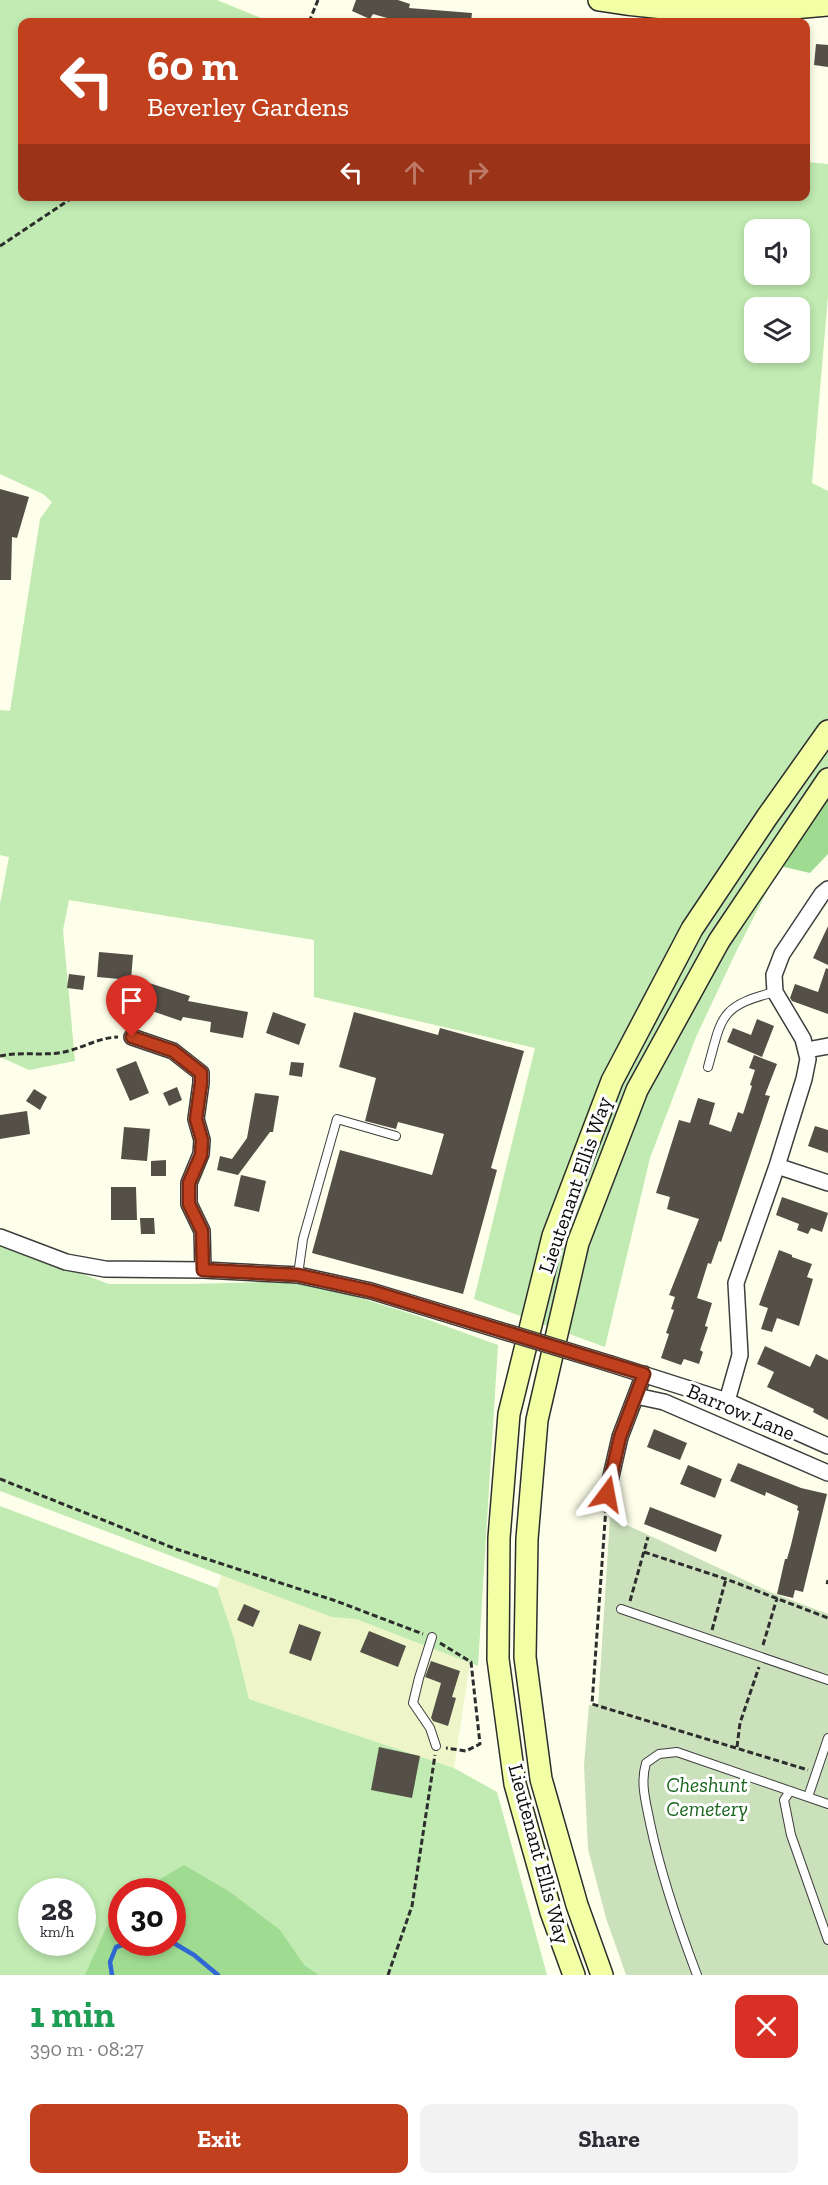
<!DOCTYPE html>
<meta charset="utf-8">
<style>
body{margin:0;font-family:"Zilla Slab",serif;background:#f2f2f3;color:#2b2b33;height:100vh;display:flex;flex-direction:column;font-size:22px;white-space:nowrap}
*{box-sizing:border-box;margin:0}
p{font-size:20px;color:#7c7c81}
.icon{flex:none;width:33px;height:33px;fill:none;stroke:currentColor;stroke-width:2;stroke-linecap:round;stroke-linejoin:round}
.map{position:relative;height:1975px;overflow:hidden}
.sheet{display:flex;flex-direction:column;background:#fff;flex:1}
.sheet>*{flex:none}
.guide{position:absolute;left:18px;top:18px;width:792px;height:183px;border-radius:12px;box-shadow:0 3px 9px #0003;background:#c1401e;color:#fff;overflow:hidden}
.controls{position:absolute;left:744px;top:219px;display:grid;gap:12px}
.controls a{display:grid;place-items:center;width:66px;height:66px;border-radius:12px;background:#fff;box-shadow:0 3px 9px #0003;font-size:30px}
.speed{position:absolute;left:18px;top:1878px;display:flex;gap:12px;font-size:30px;font-weight:700;text-align:center}
.speed>*{display:grid;place-content:center;width:78px;height:78px;border-radius:50%;background:#fff;box-shadow:0 3px 9px #0003;line-height:1}
.speed small{font-size:15px;font-weight:400}
.speed .limit{border:9px solid #d22;background:#fff;color:#111}
.pin{position:absolute;display:grid;place-items:center;width:51px;height:51px;color:#fff;margin:-62px -26px;border-radius:50% 50% 50% 0;rotate:-45deg;box-shadow:0 0 6px #0007}
.pin .icon{rotate:45deg}
.me{position:absolute;width:66px;margin:-33px;rotate:13deg;stroke-linejoin:round;filter:drop-shadow(0 0 4px #0008)}
.turn{display:flex;align-items:center;gap:21px;height:126px;padding:0 30px;font-size:27px}
.turn .icon{width:78px;height:78px;stroke-width:2.5}
.turn b{display:block;font-size:42px;line-height:51px}
.lanes{display:flex;align-items:center;height:57px;padding:0 30px;background:#0003;justify-content:center;gap:30px;direction:ltr}
.lanes .off{opacity:.35}
.round{display:grid;place-items:center;flex:none;width:63px;height:63px;border-radius:12px;background:#f2f2f3}
.overview{display:flex;align-items:center;justify-content:space-between;height:102px;padding:0 30px}
h1{font-size:36px;font-weight:700;line-height:45px;color:#1e9e55}
.action{display:flex;gap:12px;margin-top:auto;padding:12px 30px}
.action a{flex:1;height:69px;border-radius:12px;background:#c1401e;color:#fff;font-size:24px;font-weight:700;line-height:69px;text-align:center}
.action a+a{background:#f2f2f3;color:#2b2b33}
.map>svg:first-child{display:block}
</style>
<div class="map">
<svg width="828" height="1975" viewBox="0 0 828 1975">
<rect width="100%" height="100%" fill="#feffea"/>
<path fill="#eef6c9" d="M222,1575L332,1616L356,1618L470,1663L454,1768L249,1699L234,1638L217,1588Z"/>
<path fill="#c1ebb2" fill-rule="evenodd" d="M0,0H217L271,22H22V196H806V162L828,164V296L812,483L828,491V799L780,866L735,954L696,1037L650,1158L605,1347L474,1299L535,1048L314,997V940L69,900L63,930L75,1061L29,1070L0,1057V904L9,857L0,855V710L10,711L40,519L52,502L43,494L0,474ZM754,230H800V274H754ZM754,308H800V352H754Z
M0,1243L109,1284H190L305,1281L415,1315L498,1345L478,1666L356,1619L332,1617L0,1491Z
M0,1506L217,1588L234,1638L249,1699L454,1768L497,1792L547,1975H0ZM32,1892H82V1942H32ZM122,1892H172V1942H122Z"/>
<path fill="#9fdc91" d="M828,799V854L810,873L780,866Z
M184,1865L230,1892L280,1930L304,1965L319,1975H85L106,1928L121,1911L122,1942H172V1892L140,1891Z"/>
<path fill="#cbe1bb" d="M610,1517L770,1592L828,1614V1975H626L606,1918L588,1849L584,1765L589,1705L598,1707Z"/>
<g fill="none" stroke-linecap="round" stroke-linejoin="round">
<path stroke="#3068d3" stroke-width="4.5" d="M172,1942L194,1955L218,1975
M112,1975L110,1962L116,1947L132,1942"/>
</g>
<path fill="#555047" d="M356,0H398L410,4L409,8L472,13L471,22H401L373,14L370,19L352,11Z
M816,44L828,45V67L814,65Z
M0,489L29,497L17,538L12,537L11,580H0Z
M828,926V965L813,958Z
M99,952L133,955L131,980L97,977Z
M826,968L828,969V1014L792,1001L790,998L795,984L818,992Z
M69,974L85,976L83,990L67,988Z
M149,983L190,996L188,1001L248,1012L243,1038L210,1032L211,1022L183,1017L181,1021L152,1011L155,1001L145,997Z
M273,1012L306,1024L299,1045L266,1033Z
M354,1012L438,1035L440,1028L524,1051L491,1168L497,1170L463,1294L312,1253L340,1150L432,1175L444,1134L398,1122L396,1129L365,1121L376,1078L339,1067Z
M757,1019L774,1026L762,1057L727,1042L733,1028L751,1035Z
M754,1055L777,1064L765,1095L770,1096L721,1242L719,1241L711,1264L708,1263L697,1298L712,1303L705,1326L708,1327L700,1350L703,1352L699,1364L684,1359L681,1365L661,1358L669,1334L666,1333L674,1310L671,1309L675,1297L669,1295L699,1219L667,1209L670,1197L656,1193L679,1120L690,1123L698,1098L715,1103L709,1124L731,1132L738,1112L743,1114L752,1086L750,1085L755,1070L749,1068Z
M136,1061L149,1093L130,1101L116,1069Z
M291,1062L304,1063L302,1077L289,1075Z
M177,1087L182,1100L169,1106L163,1093Z
M34,1089L47,1097L40,1110L26,1101Z
M255,1093L279,1096L273,1132H270L238,1175L217,1170L220,1156L232,1159L247,1138Z
M27,1111L30,1134L0,1139V1115Z
M815,1126L828,1130V1153L808,1146Z
M124,1127L150,1129L147,1161L121,1159Z
M166,1160V1176H151V1161Z
M241,1175L266,1181L259,1212L234,1206Z
M111,1187H136L137,1220H111Z
M782,1197L828,1213L822,1232L811,1228L808,1234L797,1230L799,1224L776,1215Z
M140,1218H154L155,1234H141Z
M779,1250L792,1255V1257L812,1264L807,1277L813,1279L799,1326L777,1318L772,1332L761,1329L768,1308L759,1305Z
M765,1346L810,1367L816,1354L828,1360V1420L813,1412L814,1409L767,1387L774,1372L757,1364Z
M654,1429L687,1443L680,1460L647,1447Z
M738,1463L801,1488L827,1494L803,1592L795,1590L793,1598L777,1594L785,1559H787L791,1545L799,1511L797,1510L798,1506L766,1492L765,1496L730,1481Z
M688,1465L722,1479L715,1498L680,1484Z
M650,1507L722,1535L716,1552L644,1524Z
M244,1604L260,1611L253,1627L237,1620Z
M299,1624L321,1632L311,1661L289,1653Z
M369,1631L406,1646L398,1667L360,1652Z
M431,1661L460,1671L452,1697L456,1698L448,1726L433,1721L431,1718L441,1683L425,1677Z
M379,1747L420,1756L412,1798L371,1790Z"/>
<g fill="none" stroke-linecap="round" stroke-linejoin="round">
<defs>
<path id="service" d="M708,1067C722,1017 719,1006 775,992
M298,1275L303,1239L337,1119L396,1136
M621,1609L828,1680
M432,1637L419,1678L413,1703L430,1728L436,1746
M790,1791L784,1800L791,1835L828,1940
M808,1797L828,1738
M697,1975C678,1925 661,1875 650,1823C646,1802 640,1784 646,1763L659,1754L677,1752L828,1804"/>
<path id="minor" d="M132,1037L173,1051L201,1073V1083L196,1119L202,1140L201,1154L189,1183V1204L202,1231L203,1270
M807,1050L828,1046
M777,1166L828,1183
M0,1237L66,1262L105,1269L203,1270L298,1275L371,1291L440,1312
M611,1364L727,1401L828,1446
M636,1396L664,1402L828,1473
M727,1401L740,1355L736,1283L777,1166L804,1079L808,1059L803,1039L775,992L774,975L782,954L822,894L828,889
M607,1494L620,1437L644,1374"/>
<path id="secondary" d="M599,0C674,13 752,13 828,5
M574,1975L551,1912L515,1784L498,1659L499,1538L509,1414L553,1236L612,1081L692,929L767,817L828,731
M602,1975L577,1905L541,1779L525,1657L527,1539L537,1420L578,1243L637,1090L719,941L828,779"/>
</defs>
<use href="#service" stroke="#3e3e3e" stroke-width="10"/>
<use href="#minor" stroke="#3e3e3e" stroke-width="18"/>
<use href="#secondary" stroke="#2d2d2d" stroke-width="24"/>
<path stroke="#2d2d2d" stroke-width="3" stroke-dasharray="6 3" stroke-linecap="butt" d="M309,22L318,0
M0,246L75,196
M0,1056C22,1051 47,1057 68,1051C87,1046 98,1038 118,1037
M0,1479L176,1549L336,1601L423,1634
M606,1507L592,1704L808,1770
M644,1552L726,1579L828,1618
M827,1584L828,1580
M630,1601L648,1537
M712,1630L726,1579
M440,1643L471,1662L480,1744L466,1751L446,1748
M763,1645L777,1598
M737,1747L740,1723L759,1667
M388,1975L412,1906L435,1755"/>
<use href="#service" stroke="#fff" stroke-width="8"/>
<use href="#minor" stroke="#fff" stroke-width="15"/>
<use href="#secondary" stroke="#f2ffa5" stroke-width="21"/>
<defs>
<path id="minor-bridge" d="M440,1312L611,1364"/>
</defs>
<use href="#minor-bridge" stroke="#3e3e3e" stroke-width="18" stroke-linecap="butt"/>
<use href="#minor-bridge" stroke="#fff" stroke-width="15"/>
</g>
<g fill="none" stroke-linecap="round" stroke-linejoin="round">
<defs>
<path id="route" d="M132,1037L173,1051L201,1073V1083L196,1119L202,1140L201,1155L189,1183V1204L202,1231L203,1270L298,1275L371,1291L644,1374L620,1437L607,1494"/>
</defs>
<use href="#route" stroke="#7d2a14" stroke-width="15"/>
<use href="#route" stroke="#c1401e" stroke-width="10"/>
</g>
<g text-anchor="middle" stroke-width="6" stroke-linejoin="round" paint-order="stroke">
<g font-size="21" fill="#0b0b0b" stroke="#fff">
<text transform="translate(575 1185) rotate(-71)" y="7">Lieutenant Ellis Way</text>
<text transform="translate(741 1412) rotate(23)" y="7">Barrow Lane</text>
<text transform="translate(539 1854) rotate(75)" y="7">Lieutenant Ellis Way</text>
</g>
<g font-size="21" font-style="italic" fill="#1a651e" stroke="#fff">
<text x="707" y="1792">Cheshunt<tspan x="707" dy="24">Cemetery</tspan></text>
</g>
</g>
</svg>
<div class="controls">
<a><svg class="icon" aria-label="sound" viewBox="0 0 24 24"><path d="M4 9h4l5-4v14l-5-4H4zM17 9q2 3 0 6"/></svg></a>
<a><svg class="icon" aria-label="layers" viewBox="0 0 24 24"><path d="M12 4l9 5-9 5-9-5zM3 14l9 5 9-5"/></svg></a>
</div>
<div class="speed"><div>28<small>km/h</small></div><div class="limit">30</div></div>
<div class="pin" style="left:132px;top:1037px;background:#d93025"><svg class="icon" aria-label="arrive" viewBox="0 0 24 24"><path d="M6 21V4h12l-3 4 3 4H6"/></svg></div>
<svg class="me" style="left:607px;top:1494px" viewBox="-20 -20 40 40"><path d="M0-17L14 15 0 8-14 15z" fill="#c1401e" stroke="#fff" stroke-width="4"/></svg>
<div class="guide">
<div class="turn"><svg class="icon" aria-label="left" viewBox="0 0 24 24"><path d="M17 20v-9H6M10 6l-5 5 5 5"/></svg><div><b>60 m</b>Beverley Gardens</div></div>
<div class="lanes"><svg class="icon" aria-label="left" viewBox="0 0 24 24"><path d="M17 20v-9H6M10 6l-5 5 5 5"/></svg><svg class="icon off" aria-label="ahead" viewBox="0 0 24 24"><path d="M12 20V5M6 11l6-6 6 6"/></svg><svg class="icon off" aria-label="right" viewBox="0 0 24 24"><path d="M7 20v-9h11M14 6l5 5-5 5"/></svg></div>
</div>
</div>
<section class="sheet">
<div class="overview"><div><h1>1 min</h1><p>390 m · 08:27</p></div><a class="round" style="background:#d93025;color:#fff"><svg class="icon" aria-label="close" viewBox="0 0 24 24"><path d="M6 6l12 12M18 6L6 18"/></svg></a></div>
<div class="action"><a>Exit</a><a>Share</a></div>
</section>
